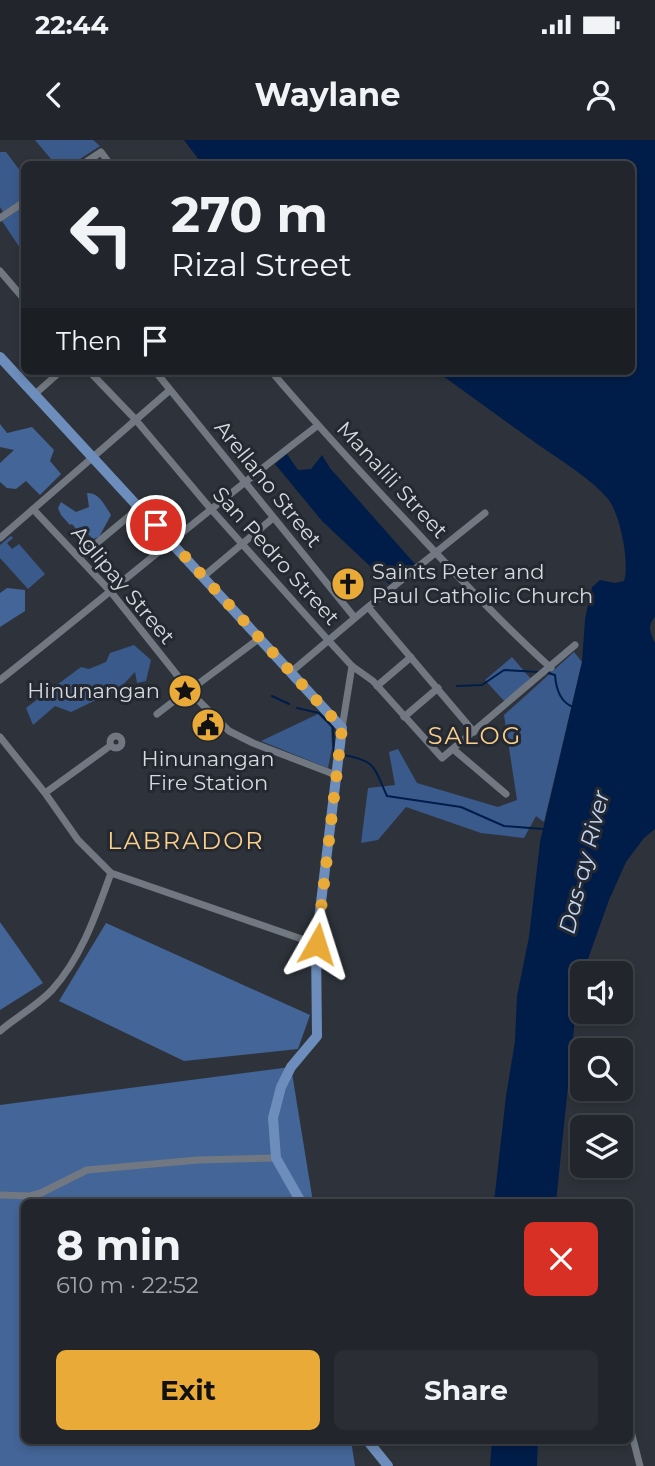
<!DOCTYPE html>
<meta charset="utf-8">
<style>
body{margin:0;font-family:Montserrat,sans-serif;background:#2a2e34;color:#f1f3f6;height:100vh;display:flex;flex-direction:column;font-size:26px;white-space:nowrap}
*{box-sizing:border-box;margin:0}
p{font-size:23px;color:#a2a5a9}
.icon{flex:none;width:38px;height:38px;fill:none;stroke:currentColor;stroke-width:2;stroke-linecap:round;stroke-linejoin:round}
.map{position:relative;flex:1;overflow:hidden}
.drawer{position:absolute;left:21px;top:1059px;width:612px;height:245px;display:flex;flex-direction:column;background:#22262c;border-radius:10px;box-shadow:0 4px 10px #0003,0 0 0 2px #3f4348}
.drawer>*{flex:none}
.top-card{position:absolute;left:21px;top:21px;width:614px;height:214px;border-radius:10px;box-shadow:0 4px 10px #0003,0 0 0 2px #3f4348;background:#22262c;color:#f1f3f6;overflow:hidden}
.buttons{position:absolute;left:570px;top:821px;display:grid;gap:14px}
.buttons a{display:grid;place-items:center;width:63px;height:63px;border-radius:10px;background:#22262c;box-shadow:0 4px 10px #0003,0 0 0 2px #3f4348;font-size:35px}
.pin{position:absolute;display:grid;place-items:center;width:60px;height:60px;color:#fff;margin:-30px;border:4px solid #fff;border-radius:50%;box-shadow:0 2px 7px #0007}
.me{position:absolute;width:77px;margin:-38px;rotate:6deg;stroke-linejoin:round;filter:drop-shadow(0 0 5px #0008)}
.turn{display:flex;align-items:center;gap:24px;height:147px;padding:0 35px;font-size:32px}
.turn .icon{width:91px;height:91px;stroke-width:2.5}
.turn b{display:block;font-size:49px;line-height:60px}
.then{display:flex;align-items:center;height:66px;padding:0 35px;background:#0003;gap:14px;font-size:26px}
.round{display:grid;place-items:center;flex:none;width:74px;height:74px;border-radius:10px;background:#2a2e34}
.overview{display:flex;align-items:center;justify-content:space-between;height:119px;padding:0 35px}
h1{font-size:42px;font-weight:700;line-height:52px}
.button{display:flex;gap:14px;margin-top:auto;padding:14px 35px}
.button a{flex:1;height:80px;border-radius:10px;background:#e9aa38;color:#111;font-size:28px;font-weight:700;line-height:80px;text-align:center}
.button a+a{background:#2a2e34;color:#f1f3f6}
.status{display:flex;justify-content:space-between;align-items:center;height:49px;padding:0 35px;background:#22262c;direction:ltr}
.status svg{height:19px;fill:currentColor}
header{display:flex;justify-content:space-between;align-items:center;height:91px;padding:0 35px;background:#22262c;font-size:32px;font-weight:700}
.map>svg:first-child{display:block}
</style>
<div class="status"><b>22:44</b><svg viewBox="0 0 49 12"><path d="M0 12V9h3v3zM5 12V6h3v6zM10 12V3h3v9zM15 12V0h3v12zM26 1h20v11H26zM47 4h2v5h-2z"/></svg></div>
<header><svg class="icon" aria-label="back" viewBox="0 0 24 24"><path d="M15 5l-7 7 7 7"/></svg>Waylane<svg class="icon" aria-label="person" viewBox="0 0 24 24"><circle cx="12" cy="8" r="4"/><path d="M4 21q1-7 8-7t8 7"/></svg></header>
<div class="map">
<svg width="655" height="1326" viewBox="0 0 655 1326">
<rect width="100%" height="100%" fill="#2e333b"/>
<path fill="#3a5a8b" d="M35,0H93L100,6L72,24H46L51,19Z
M0,12H6L24,36V58L3,72L0,67Z
M24,66V110L22,111L2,81Z
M11,396L13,398L7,403L12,409L19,404L45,434L28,449L0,418V405Z
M134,505L151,520L146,541L137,543L135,532L119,549L71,572L55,566L33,585L26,568L81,527L89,529L106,522L110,513Z
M574,512L582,522L544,682L536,676L524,698L481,693L406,667L378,700L361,703L368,648L395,645L389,612L398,609L417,643L498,667L517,660L504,575Z
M512,517L531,539L505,562L485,540Z
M318,574L331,587L332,608L328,628L261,601Z"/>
<path fill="#436597" d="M0,284L7,293L32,287L54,310L50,321L61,334L40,355L26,341L16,349L7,348L0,342V323L14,310L0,307Z
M87,353C99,352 105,366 111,375L99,397L93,399L87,393L81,396L76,392V389L72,384L70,385L61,375L58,368L61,362L76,372L89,367Z
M7,448L25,450V471L0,487V453Z
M0,782L43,843L0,870Z
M106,783L310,875L298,909L184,921L59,861Z
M291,927L313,1062H24V1300H351L355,1326H0V965Z"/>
<path fill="#001d49" d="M184,0H655V477C647,485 650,493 655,503V689L644,698L626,722L609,760L583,833L575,879L556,1062H494L506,956L515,901L517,856L529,797L540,702L582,522L585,479L592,447L600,440L615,443L624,441C630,424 620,373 608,359C590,338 563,322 540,306C505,281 471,256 436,231H632V24H202Z
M287,314L298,330L311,329L322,315L330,328L415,424L389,444L322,381L275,324Z
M492,1300H538L537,1326H490Z"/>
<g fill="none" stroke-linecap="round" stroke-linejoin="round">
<path stroke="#001d49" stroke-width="2" d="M548,533L555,535C556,549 560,562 573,567
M457,546L482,545L504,530L539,532
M272,556L289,564
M297,568L319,573L333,587L334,614
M344,615C377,621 374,628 387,656L461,667L504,686L543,689"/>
<path stroke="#717881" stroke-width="7" d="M83,24L101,12L110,24
M0,78L24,62
M0,131L24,159
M89,231L135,279L210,368L328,500L352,526L373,541L442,618L575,505
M155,231L355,478
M271,231C316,284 363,335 411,386C456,435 501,483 551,528
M35,254L61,231
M33,369L111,452L185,545
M0,398L170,250
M80,417L140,367
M204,436L273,378
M368,467L474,592
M291,532L368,467L485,373
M0,540C107,456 209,368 317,286
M182 551a7 7 0 1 1 14 0a7 7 0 1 1-14 0Z
M377,546L411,517
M194,547L260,498
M193,555L229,591L253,603L336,635
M157,574L183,554
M404,577L438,548
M342,588L352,526
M110 602a6 6 0 1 1 12 0a6 6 0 1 1-12 0Z
M0,597L45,653L78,700L111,733L316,804
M453,609L506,654
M45,653L110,606
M0,891C16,877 37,866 52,850C82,817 96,774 111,733
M0,1055L30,1056L41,1053L87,1030L198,1020L276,1018
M630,1287L640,1326"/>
<path stroke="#6d8ebc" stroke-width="10" d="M0,217L342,588L316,804L317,896L291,927L281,947L273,978L276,1018L301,1062
M367,1300L388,1326"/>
</g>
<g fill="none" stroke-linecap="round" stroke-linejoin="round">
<path stroke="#e9aa38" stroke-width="12" stroke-dasharray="0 21.6" d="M156,385L342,588L317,804"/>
</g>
<defs>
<symbol id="church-disc" viewBox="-11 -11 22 22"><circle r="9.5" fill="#e9aa38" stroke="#242931"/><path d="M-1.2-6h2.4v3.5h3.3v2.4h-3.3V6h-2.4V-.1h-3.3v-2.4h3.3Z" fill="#111"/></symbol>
<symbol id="sight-disc" viewBox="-11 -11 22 22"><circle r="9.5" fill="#e9aa38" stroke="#242931"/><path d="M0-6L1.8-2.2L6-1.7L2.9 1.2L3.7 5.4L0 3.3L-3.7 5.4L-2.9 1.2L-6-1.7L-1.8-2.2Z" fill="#111"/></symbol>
<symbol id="civic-disc" viewBox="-11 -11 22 22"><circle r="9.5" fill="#e9aa38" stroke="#242931"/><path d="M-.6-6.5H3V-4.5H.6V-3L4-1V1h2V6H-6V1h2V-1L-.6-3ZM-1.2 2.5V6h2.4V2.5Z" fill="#111"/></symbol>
</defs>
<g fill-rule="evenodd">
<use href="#church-disc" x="329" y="425" width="38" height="38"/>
<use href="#sight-disc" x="166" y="532" width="38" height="38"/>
<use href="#civic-disc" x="189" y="566" width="38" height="38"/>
</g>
<g text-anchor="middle" stroke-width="6" stroke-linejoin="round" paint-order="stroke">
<g font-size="21" fill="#d6d9df" stroke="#242931">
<text transform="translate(392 340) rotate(47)" y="7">Manalili Street</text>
<text transform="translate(268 344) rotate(51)" y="7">Arellano Street</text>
<text transform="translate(276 416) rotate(48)" y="7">San Pedro Street</text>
<text transform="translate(123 445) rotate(50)" y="7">Aglipay Street</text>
</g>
<g font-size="21" fill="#d6d9df" stroke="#242931" text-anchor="start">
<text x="372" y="439">Saints Peter and<tspan x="372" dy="24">Paul Catholic Church</tspan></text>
<text x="160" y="558" text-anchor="end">Hinunangan</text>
<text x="208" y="626" text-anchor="middle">Hinunangan<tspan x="208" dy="24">Fire Station</tspan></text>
</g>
<g font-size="23" font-style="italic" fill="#c0d5f3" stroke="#242931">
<text transform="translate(584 722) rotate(-76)" y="8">Das-ay River</text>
</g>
<g font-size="24" letter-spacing="2" fill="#fbcf8a" stroke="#242931">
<text x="475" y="604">SALOG</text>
<text x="186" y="709">LABRADOR</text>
</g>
</g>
</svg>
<div class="buttons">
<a><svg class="icon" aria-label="sound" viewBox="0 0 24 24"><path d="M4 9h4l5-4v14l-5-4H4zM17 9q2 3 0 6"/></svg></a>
<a><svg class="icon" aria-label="search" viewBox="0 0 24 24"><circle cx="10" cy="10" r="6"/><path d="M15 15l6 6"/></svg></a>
<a><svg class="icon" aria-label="layers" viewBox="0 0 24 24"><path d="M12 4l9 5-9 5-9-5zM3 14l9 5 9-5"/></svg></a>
</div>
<div class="pin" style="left:156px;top:385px;background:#d93025"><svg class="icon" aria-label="arrive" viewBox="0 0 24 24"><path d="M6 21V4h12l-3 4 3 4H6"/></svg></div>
<svg class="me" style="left:317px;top:804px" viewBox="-20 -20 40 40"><path d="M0-17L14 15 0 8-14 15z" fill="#e9aa38" stroke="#fff" stroke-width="4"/></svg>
<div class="top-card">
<div class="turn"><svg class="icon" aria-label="left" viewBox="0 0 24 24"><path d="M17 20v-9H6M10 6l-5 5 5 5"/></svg><div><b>270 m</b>Rizal Street</div></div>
<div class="then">Then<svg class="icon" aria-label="arrive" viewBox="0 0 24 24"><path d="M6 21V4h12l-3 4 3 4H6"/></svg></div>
</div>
<section class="drawer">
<div class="overview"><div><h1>8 min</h1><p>610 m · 22:52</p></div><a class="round" style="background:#d93025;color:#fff"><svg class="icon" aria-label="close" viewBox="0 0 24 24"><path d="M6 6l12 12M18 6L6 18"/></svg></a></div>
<div class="button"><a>Exit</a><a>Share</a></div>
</section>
</div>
